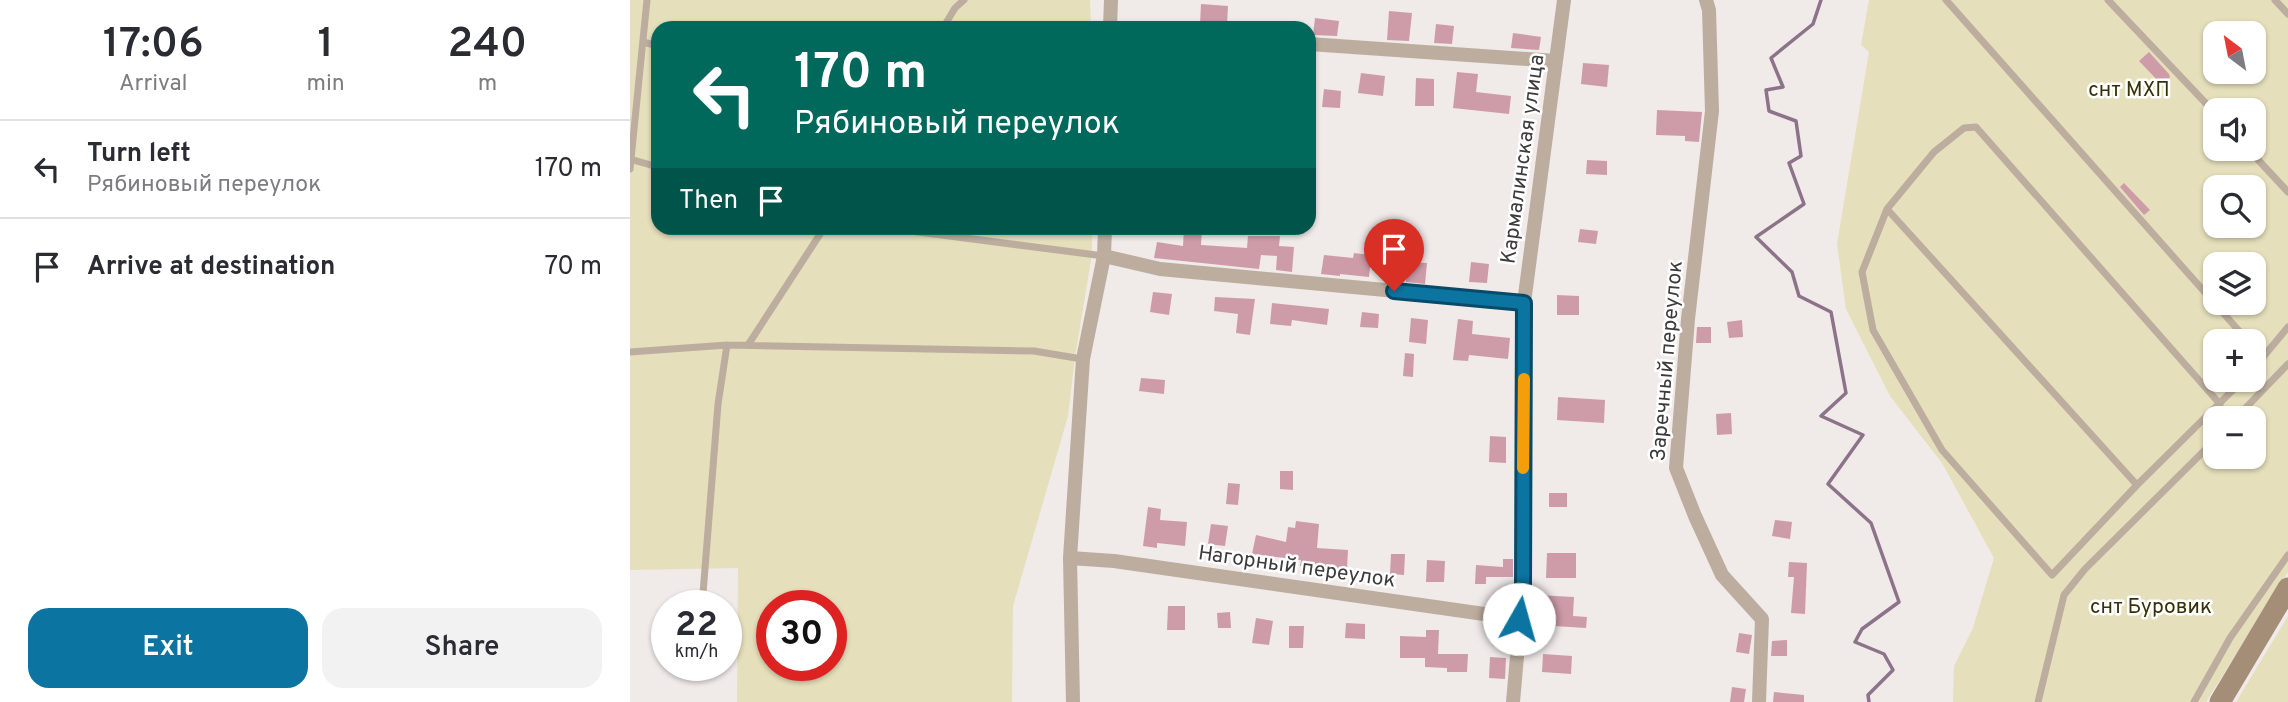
<!DOCTYPE html>
<meta charset="utf-8">
<style>
body{margin:0;font-family:Overpass,sans-serif;background:#f2f2f3;color:#2b2b33;height:100vh;display:flex;flex-direction:column;font-size:26px;white-space:nowrap}
*{box-sizing:border-box;margin:0}
p{font-size:23px;color:#7c7c81}
.icon{flex:none;width:38px;height:38px;fill:none;stroke:currentColor;stroke-width:2;stroke-linecap:round;stroke-linejoin:round}
.map{position:relative;flex:1;overflow:hidden}
.side{display:flex;flex-direction:column;background:#fff;width:630px}
.side>*{flex:none}
.top-card{position:absolute;left:21px;top:21px;width:665px;height:214px;border-radius:21px;box-shadow:0 2px 5px #0004;background:#00695c;color:#fff;overflow:hidden}
.needle{width:46px;rotate:328deg}
.tools{position:absolute;left:1573px;top:21px;display:grid;gap:14px}
.tools a{display:grid;place-items:center;width:63px;height:63px;border-radius:14px;background:#fff;box-shadow:0 2px 5px #0004;font-size:35px}
.speed{position:absolute;left:21px;top:590px;display:flex;gap:14px;font-size:35px;font-weight:700;text-align:center}
.speed>*{display:grid;place-content:center;width:91px;height:91px;border-radius:50%;background:#fff;box-shadow:0 2px 5px #0004;line-height:1}
.speed small{font-size:18px;font-weight:400}
.speed .limit{border:10px solid #d22;background:#fff;color:#111}
.pin{position:absolute;display:grid;place-items:center;width:60px;height:60px;color:#fff;margin:-72px -30px;border-radius:50% 50% 50% 0;rotate:-45deg;box-shadow:0 0 7px #0007}
.pin .icon{rotate:45deg}
.me{position:absolute;width:77px;margin:-38px;rotate:7deg;stroke-linejoin:round;filter:drop-shadow(0 0 5px #0008)}
.turn{display:flex;align-items:center;gap:24px;height:147px;padding:0 28px;font-size:32px}
.turn .icon{width:91px;height:91px;stroke-width:2.5}
.turn b{display:block;font-size:49px;line-height:60px}
.then{display:flex;align-items:center;height:66px;padding:0 28px;background:#0003;gap:14px;font-size:26px}
.eta{display:flex;justify-content:space-evenly;align-items:center;height:119px;text-align:center}
.eta b{font-size:42px;font-weight:600;line-height:49px}
.cta{display:flex;gap:14px;margin-top:auto;padding:14px 28px}
.cta a{flex:1;height:80px;border-radius:21px;background:#0b74a0;color:#fff;font-size:28px;font-weight:600;line-height:80px;text-align:center}
.cta a+a{background:#f2f2f3;color:#2b2b33}
ul{padding:0;list-style:none}
li{display:flex;align-items:center;gap:21px;height:98px;padding:0 28px;border-top:2px solid #e1e1e2}
li div{flex:1}
li b{display:block;font-size:26px}
li em{font-style:normal}
main{display:flex;flex:1;min-height:0}
.map>svg:first-child{display:block}
</style>
<main>
<section class="side">
<div class="eta">
<div><b>17:06</b><p>Arrival</p></div>
<div><b>1</b><p>min</p></div>
<div><b>240</b><p>m</p></div>
</div>
<ul>
<li><svg class="icon" aria-label="left" viewBox="0 0 24 24"><path d="M17 20v-9H6M10 6l-5 5 5 5"/></svg><div><b>Turn left</b><p>Рябиновый переулок</p></div><em>170 m</em></li>
<li><svg class="icon" aria-label="arrive" viewBox="0 0 24 24"><path d="M6 21V4h12l-3 4 3 4H6"/></svg><div><b>Arrive at destination</b></div><em>70 m</em></li>
</ul>
<div class="cta"><a>Exit</a><a>Share</a></div>
</section>
<div class="map">
<svg width="1658" height="702" viewBox="0 0 1658 702">
<rect width="100%" height="100%" fill="#f0eae9"/>
<path fill="#e5dfbb" fill-rule="evenodd" d="M0,0H460L461,28H28V228H462V254L445,357L438,416L383,606L382,702H107L108,568L0,570ZM142,606H201V665H142Z
M1239,0H1658V572L1576,702H1323L1324,666L1343,628L1364,558L1312,463L1260,396L1216,309L1207,244L1239,52L1231,45ZM1586,33H1624V72H1586ZM1586,110H1624V149H1586ZM1586,187H1624V226H1586ZM1586,264H1624V303H1586ZM1586,341H1624V380H1586ZM1586,418H1624V457H1586Z
M1658,616V702H1606Z"/>
<g fill="none" stroke-linecap="round" stroke-linejoin="round">
<path stroke="#8d7389" stroke-width="3.5" d="M1191,0L1183,24L1141,58L1153,87L1136,90L1139,111L1166,121L1171,156L1159,163L1174,204L1126,237L1162,272L1169,296L1201,312L1216,393L1191,416L1233,435L1198,484L1241,523L1269,602L1232,629L1225,642L1254,654L1263,670L1238,695L1239,702"/>
</g>
<path fill="#ce9ca8" d="M571,4L598,6L597,25L570,24Z
M759,11L782,13L779,41L757,40Z
M685,18L709,21L707,36L683,35Z
M806,24L824,26L822,44L804,43Z
M883,33L911,37L909,50L881,48Z
M1519,52L1539,74L1540,77L1532,85L1509,61Z
M953,63L979,65L977,87L951,84Z
M827,72L848,74L846,92L881,96L879,114L823,108Z
M731,73L755,76L753,96L728,93Z
M786,78L804,79V106H785Z
M694,89L711,91L710,108L692,107Z
M1027,110L1072,112L1069,142L1055,141V136L1026,135Z
M957,160L977,161V175L956,174Z
M1494,183L1520,210L1514,215L1490,187Z
M554,228H572L571,245L617,248L618,236H650L649,246L664,247L662,272L646,270L647,256L631,255L629,269L524,258L527,242L553,246Z
M950,229L968,231L966,244L948,242Z
M724,253L748,256L747,267H740L739,277L710,274V276L691,274L694,255L723,258Z
M778,262L797,263L795,284L776,282Z
M841,262L859,264L857,283L839,282Z
M523,292L542,294L539,315L520,312Z
M927,295L949,296V315H927Z
M585,297L625,299L620,335L606,333L608,314L584,311Z
M642,303L699,309L697,325L662,320L661,326L640,324Z
M732,312L749,314L748,328L730,327Z
M781,318L798,320L796,344L779,342Z
M828,319L843,321L842,334L880,338L878,359L839,355L838,361L823,360Z
M1112,320L1113,337L1099,338L1097,322Z
M1067,327H1081V343H1066Z
M775,353L784,354L783,377L773,376Z
M511,378L535,380L534,394L509,391Z
M928,397L975,400L974,423L927,420Z
M1101,413L1102,434L1087,435L1086,414Z
M860,436L876,437V463L859,462Z
M650,471H663V490L650,489Z
M598,483L610,484L608,505L596,504Z
M919,493H937V507H919Z
M518,507L531,509L530,520L557,522L555,546L527,543V548L513,546Z
M1145,520L1162,522L1160,539L1142,536Z
M666,521L689,524L687,548L718,550L717,569L670,566L671,560L622,554L626,535L656,542L658,527L665,528Z
M581,524L598,526L595,546L578,544Z
M917,553H946V578H916Z
M761,554H775L774,575L760,574Z
M873,559H883V577H856V584H845L846,565L873,567Z
M797,560L815,561L814,582H796Z
M1159,562L1177,563L1175,614L1161,613L1164,577H1158Z
M906,595L944,597L943,616L957,617L956,628L908,625L909,606H905Z
M538,606H555V630H537Z
M600,612L601,628H588L587,613Z
M626,618L643,621L639,645L622,643Z
M716,623L735,624V639L715,638Z
M659,626H674L673,648H659Z
M796,630H809L808,654H838L837,672H817V668L795,667V658H770V636L796,637Z
M1109,633L1122,635L1119,654L1106,652Z
M1157,640V656H1141L1142,641Z
M913,654L942,656L941,674L912,672Z
M860,657L876,658L875,679L859,678Z
M1102,687L1116,689L1114,702H1100Z
M1144,692L1174,695V702H1143Z"/>
<g fill="none" stroke-linecap="round" stroke-linejoin="round">
<path stroke="#bdad9e" stroke-width="7" d="M1316,0L1618,341
M1478,0L1586,114
M1645,0L1658,14
M313,28L325,8L334,0
M13,42L28,46
M1618,149L1658,192
M0,159L28,167
M0,169L17,0
M1257,209L1232,272L1243,330L1312,450L1422,575L1507,485L1613,380
M257,228L474,256
M118,345L194,228
M1624,348L1633,358
M0,352L97,345L404,351L452,359
M1624,368L1658,327
M1606,418L1658,364
M1507,485L1257,209L1304,152L1334,128L1346,127L1590,404
M72,606L88,404L97,345
M1408,702L1434,595L1455,569L1586,439
M1564,702L1600,638L1658,555"/>
<path stroke="#bdad9e" stroke-width="14" d="M1076,0L1079,10L1082,111L1058,319L1046,468L1065,516L1092,575L1132,619L1129,702
M480,28L481,0
M679,44L926,61
M474,256L530,269L894,303
M440,558L484,561L889,619
M443,702L440,558L453,359L474,256L475,228
M883,702L893,588L894,303L934,0"/>
<path stroke="#a58e78" stroke-width="21" d="M1590,702L1658,588"/>
</g>
<g fill="none" stroke-linecap="round" stroke-linejoin="round">
<defs>
<path id="route" d="M764,291L894,303L893,588L889,619"/>
</defs>
<use href="#route" stroke="#074b68" stroke-width="18"/>
<use href="#route" stroke="#0b74a0" stroke-width="12"/>
<path stroke="#f59e0b" stroke-width="12" d="M893,468L894,379"/>
</g>
<g text-anchor="middle" stroke-width="5" stroke-linejoin="round" paint-order="stroke">
<g font-size="21" fill="#373009" stroke="#fff">
<text x="1499" y="96">снт МХП</text>
<text x="1521" y="613">снт Буровик</text>
</g>
<g font-size="21" fill="#3d3b3b" stroke="#fff">
<text transform="translate(892 159) rotate(-82)" y="7">Кармалинская улица</text>
<text transform="translate(1036 361) rotate(-85)" y="7">Заречный переулок</text>
<text transform="translate(667 566) rotate(8)" y="7">Нагорный переулок</text>
</g>
</g>
</svg>
<div class="tools">
<a><svg class="needle" viewBox="-14 -14 28 28"><path d="M0-13l5 13h-10z" fill="#e53935"/><path d="M0 13l5-13h-10z" fill="#7c7c81"/></svg></a>
<a><svg class="icon" aria-label="sound" viewBox="0 0 24 24"><path d="M4 9h4l5-4v14l-5-4H4zM17 9q2 3 0 6"/></svg></a>
<a><svg class="icon" aria-label="search" viewBox="0 0 24 24"><circle cx="10" cy="10" r="6"/><path d="M15 15l6 6"/></svg></a>
<a><svg class="icon" aria-label="layers" viewBox="0 0 24 24"><path d="M12 4l9 5-9 5-9-5zM3 14l9 5 9-5"/></svg></a>
<a>+</a>
<a>−</a>
</div>
<div class="speed"><div>22<small>km/h</small></div><div class="limit">30</div></div>
<div class="pin" style="left:764px;top:291px;background:#d93025"><svg class="icon" aria-label="arrive" viewBox="0 0 24 24"><path d="M6 21V4h12l-3 4 3 4H6"/></svg></div>
<svg class="me" style="left:889px;top:619px" viewBox="-20 -20 40 40"><circle r="19" fill="#fff"/><path d="M0-13L10 11 0 6-10 11z" fill="#0b74a0"/></svg>
<div class="top-card">
<div class="turn"><svg class="icon" aria-label="left" viewBox="0 0 24 24"><path d="M17 20v-9H6M10 6l-5 5 5 5"/></svg><div><b>170 m</b>Рябиновый переулок</div></div>
<div class="then">Then<svg class="icon" aria-label="arrive" viewBox="0 0 24 24"><path d="M6 21V4h12l-3 4 3 4H6"/></svg></div>
</div>
</div>
</main>
